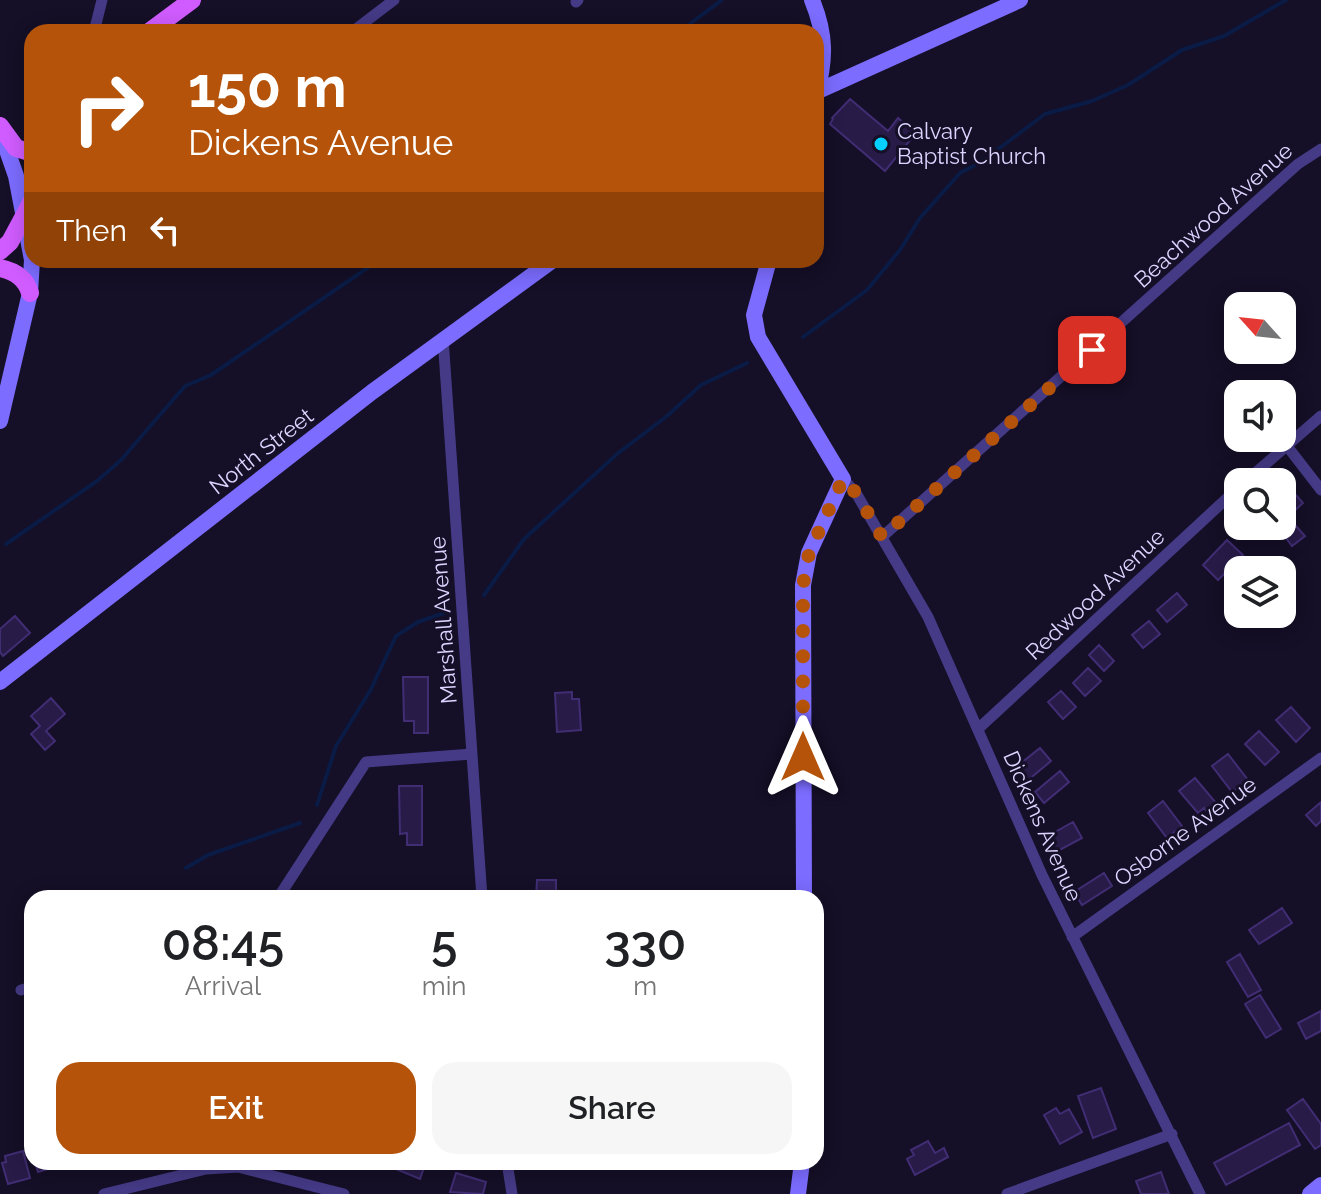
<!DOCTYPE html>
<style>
body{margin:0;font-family:Raleway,sans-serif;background:#f6f6f6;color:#202124;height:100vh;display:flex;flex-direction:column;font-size:30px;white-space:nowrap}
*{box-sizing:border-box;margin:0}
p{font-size:26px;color:#757577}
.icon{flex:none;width:44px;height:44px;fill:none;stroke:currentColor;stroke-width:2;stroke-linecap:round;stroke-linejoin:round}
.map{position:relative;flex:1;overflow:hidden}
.sheet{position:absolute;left:24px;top:890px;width:800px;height:280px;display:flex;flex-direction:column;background:#fff;border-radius:24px;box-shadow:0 4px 20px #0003}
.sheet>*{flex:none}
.top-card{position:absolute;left:24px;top:24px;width:800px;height:244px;border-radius:24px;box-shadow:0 4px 20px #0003;background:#b45309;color:#fff;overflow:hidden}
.needle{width:52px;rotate:297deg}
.controls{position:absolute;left:1224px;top:292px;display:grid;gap:16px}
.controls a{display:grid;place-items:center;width:72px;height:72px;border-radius:16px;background:#fff;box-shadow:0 4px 20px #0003;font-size:40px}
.pin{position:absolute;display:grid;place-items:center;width:68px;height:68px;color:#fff;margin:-34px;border-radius:16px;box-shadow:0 4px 12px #0006}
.me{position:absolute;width:88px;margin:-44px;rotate:0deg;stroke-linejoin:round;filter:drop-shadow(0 0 6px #0008)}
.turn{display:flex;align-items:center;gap:28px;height:168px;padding:0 32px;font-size:36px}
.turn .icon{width:104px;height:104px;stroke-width:2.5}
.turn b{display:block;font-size:56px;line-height:68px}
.then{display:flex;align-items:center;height:76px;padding:0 32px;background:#0003;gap:16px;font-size:30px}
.eta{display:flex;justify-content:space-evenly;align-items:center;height:136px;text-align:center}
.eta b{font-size:48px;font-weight:600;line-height:56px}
.button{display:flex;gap:16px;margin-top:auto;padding:16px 32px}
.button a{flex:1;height:92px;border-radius:24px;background:#b45309;color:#fff;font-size:32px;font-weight:600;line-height:92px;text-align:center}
.button a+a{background:#f6f6f6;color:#202124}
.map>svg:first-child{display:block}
</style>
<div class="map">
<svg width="1321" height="1194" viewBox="0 0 1321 1194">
<rect width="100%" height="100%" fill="#150f27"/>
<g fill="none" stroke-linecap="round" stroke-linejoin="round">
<path stroke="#0a1b45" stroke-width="4" d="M679,32L722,0
M803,337L867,290L900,250L920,218L960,173L981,162L1045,114L1092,101L1128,85L1182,50L1224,36L1286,0
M6,544L97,481L121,460L185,386L211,375L379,260
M484,595L524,539L617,454L667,416L701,385L747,363
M317,805L336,746L370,691L396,636L418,622L447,612
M186,868L208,855L300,823"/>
</g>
<path fill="#281b48" stroke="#412d74" stroke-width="2" d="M850,99L888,131L898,118L916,133L885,171L830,124L833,119L832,118Z
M1286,484L1303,503L1291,514L1282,504V488Z
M1296,526L1305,536L1292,546L1283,534Z
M1227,540L1243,555L1218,580L1203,565Z
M1177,593L1187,605L1167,622L1157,610Z
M15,616L30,633L3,656L0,652V629Z
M1149,621L1160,634L1143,648L1132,635Z
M1099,645L1114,661L1104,671L1089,655Z
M1088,668L1101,681L1085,696L1073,683Z
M403,677H428V733H414V721H404Z
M1061,691L1076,707L1063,719L1048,702Z
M572,692V699H579L581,730L557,732L555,693Z
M51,698L65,714L46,731L55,741L45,750L31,734L40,726L31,716Z
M1291,707L1310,728L1296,742L1276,720Z
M1259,731L1279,752L1265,765L1245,744Z
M1040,748L1051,761L1027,781L1016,767Z
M1228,754L1248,780L1232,792L1212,766Z
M1060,771L1069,782L1044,803L1035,792Z
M1195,778L1217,804L1207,812L1204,808L1198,813L1179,791Z
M399,786H422V845H407V833L400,834Z
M1163,801L1182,826L1167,838L1148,813Z
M1321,802V821L1316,826L1306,815Z
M1073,822L1082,838L1056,852L1048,836Z
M1104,873L1112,886L1082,905L1074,892Z
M537,880H556V898H536Z
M1282,908L1292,923L1259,944L1249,930Z
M1240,954L1261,990L1248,997L1227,962Z
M1260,995L1281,1029L1266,1038L1245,1004Z
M1321,1011V1031L1306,1039L1298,1023Z
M1101,1088L1116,1129L1093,1138L1078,1096Z
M1303,1099L1321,1124V1145L1315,1149L1287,1110Z
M1056,1108L1060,1114L1069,1109L1082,1132L1060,1144L1044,1115Z
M1289,1123L1300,1145L1226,1185L1214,1163Z
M928,1141L935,1153L944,1148L948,1157L915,1175L907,1159L914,1155L911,1150Z
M23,1151L30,1178L8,1184L2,1163L6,1162L5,1156Z
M35,1162H64V1164L38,1172Z
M393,1162H426L420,1179L391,1167Z
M1161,1172L1169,1194H1141L1136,1181Z
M456,1173L486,1182L483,1194L450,1192Z"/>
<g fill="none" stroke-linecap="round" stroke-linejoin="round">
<path stroke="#443a86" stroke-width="11" d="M576,2L578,0
M94,32L102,0
M352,32L394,0
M443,338L482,898
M1287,446L1321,490
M843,479L856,493L928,617L1042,875L1200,1194
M1245,482L1321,416
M882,537L1298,164L1321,149
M978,729L1238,488
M278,898L366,762L472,754
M1072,937L1321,758
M21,990L32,987
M507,1162L512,1194
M104,1194L206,1169L238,1167L344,1194
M1007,1194L1172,1134"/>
<path stroke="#7c6cff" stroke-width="16" d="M812,0C826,34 826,60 816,95
M816,92L1020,0
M1,133L16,176L32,260
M769,260L754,315L758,337L843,479L809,553L803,585L804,898
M0,421L30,293L32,260
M0,682L372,392L553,260
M798,1194L802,1162
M1310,1194L1321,1185"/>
<path stroke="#d05cff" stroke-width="18" d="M149,32L192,0
M0,126L16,148L32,153
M0,251L10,242L32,201
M0,268C14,271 26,278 30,293"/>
</g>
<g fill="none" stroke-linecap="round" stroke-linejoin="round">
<path stroke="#b45309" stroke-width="14" stroke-dasharray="0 25.2" d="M803,757V585L809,553L843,479L856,493L882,537L1092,350"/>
</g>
<circle fill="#01d0ff" stroke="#150f27" stroke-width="3" cx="881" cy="144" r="8"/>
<g text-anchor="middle" stroke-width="6" stroke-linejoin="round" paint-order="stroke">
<g font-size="22" fill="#ddd5ff" stroke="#150f27" text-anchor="start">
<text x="897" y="139">Calvary<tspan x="897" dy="25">Baptist Church</tspan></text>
</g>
<g font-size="22" fill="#ddd5ff" stroke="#150f27">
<text transform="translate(1213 215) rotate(-42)" y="8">Beachwood Avenue</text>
<text transform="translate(261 451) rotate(-38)" y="8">North Street</text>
<text transform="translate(1095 594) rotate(-43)" y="8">Redwood Avenue</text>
<text transform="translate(443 620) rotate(-94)" y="8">Marshall Avenue</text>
<text transform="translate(1043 826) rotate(66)" y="8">Dickens Avenue</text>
<text transform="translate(1185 831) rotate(-36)" y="8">Osborne Avenue</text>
</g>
</g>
</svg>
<div class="controls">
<a><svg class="needle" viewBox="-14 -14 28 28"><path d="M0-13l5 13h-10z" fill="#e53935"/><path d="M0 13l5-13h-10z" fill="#757577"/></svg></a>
<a><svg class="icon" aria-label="sound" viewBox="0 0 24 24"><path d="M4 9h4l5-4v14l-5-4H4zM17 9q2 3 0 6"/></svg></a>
<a><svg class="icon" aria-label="search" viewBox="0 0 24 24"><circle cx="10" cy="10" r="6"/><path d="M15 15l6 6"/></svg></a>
<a><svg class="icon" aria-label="layers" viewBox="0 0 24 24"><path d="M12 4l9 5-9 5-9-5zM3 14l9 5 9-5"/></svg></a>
</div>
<div class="pin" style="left:1092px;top:350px;background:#d93025"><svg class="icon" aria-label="arrive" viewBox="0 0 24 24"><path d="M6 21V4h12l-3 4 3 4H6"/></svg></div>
<svg class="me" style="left:803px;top:757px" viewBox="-20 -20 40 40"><path d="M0-17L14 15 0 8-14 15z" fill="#b45309" stroke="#fff" stroke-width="4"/></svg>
<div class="top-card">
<div class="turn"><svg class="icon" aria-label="right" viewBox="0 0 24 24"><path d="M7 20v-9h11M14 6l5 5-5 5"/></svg><div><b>150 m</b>Dickens Avenue</div></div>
<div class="then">Then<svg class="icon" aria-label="left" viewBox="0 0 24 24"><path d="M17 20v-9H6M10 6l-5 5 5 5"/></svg></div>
</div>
<section class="sheet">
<div class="eta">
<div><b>08:45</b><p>Arrival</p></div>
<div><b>5</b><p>min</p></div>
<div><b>330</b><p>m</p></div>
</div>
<div class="button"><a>Exit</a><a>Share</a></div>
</section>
</div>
